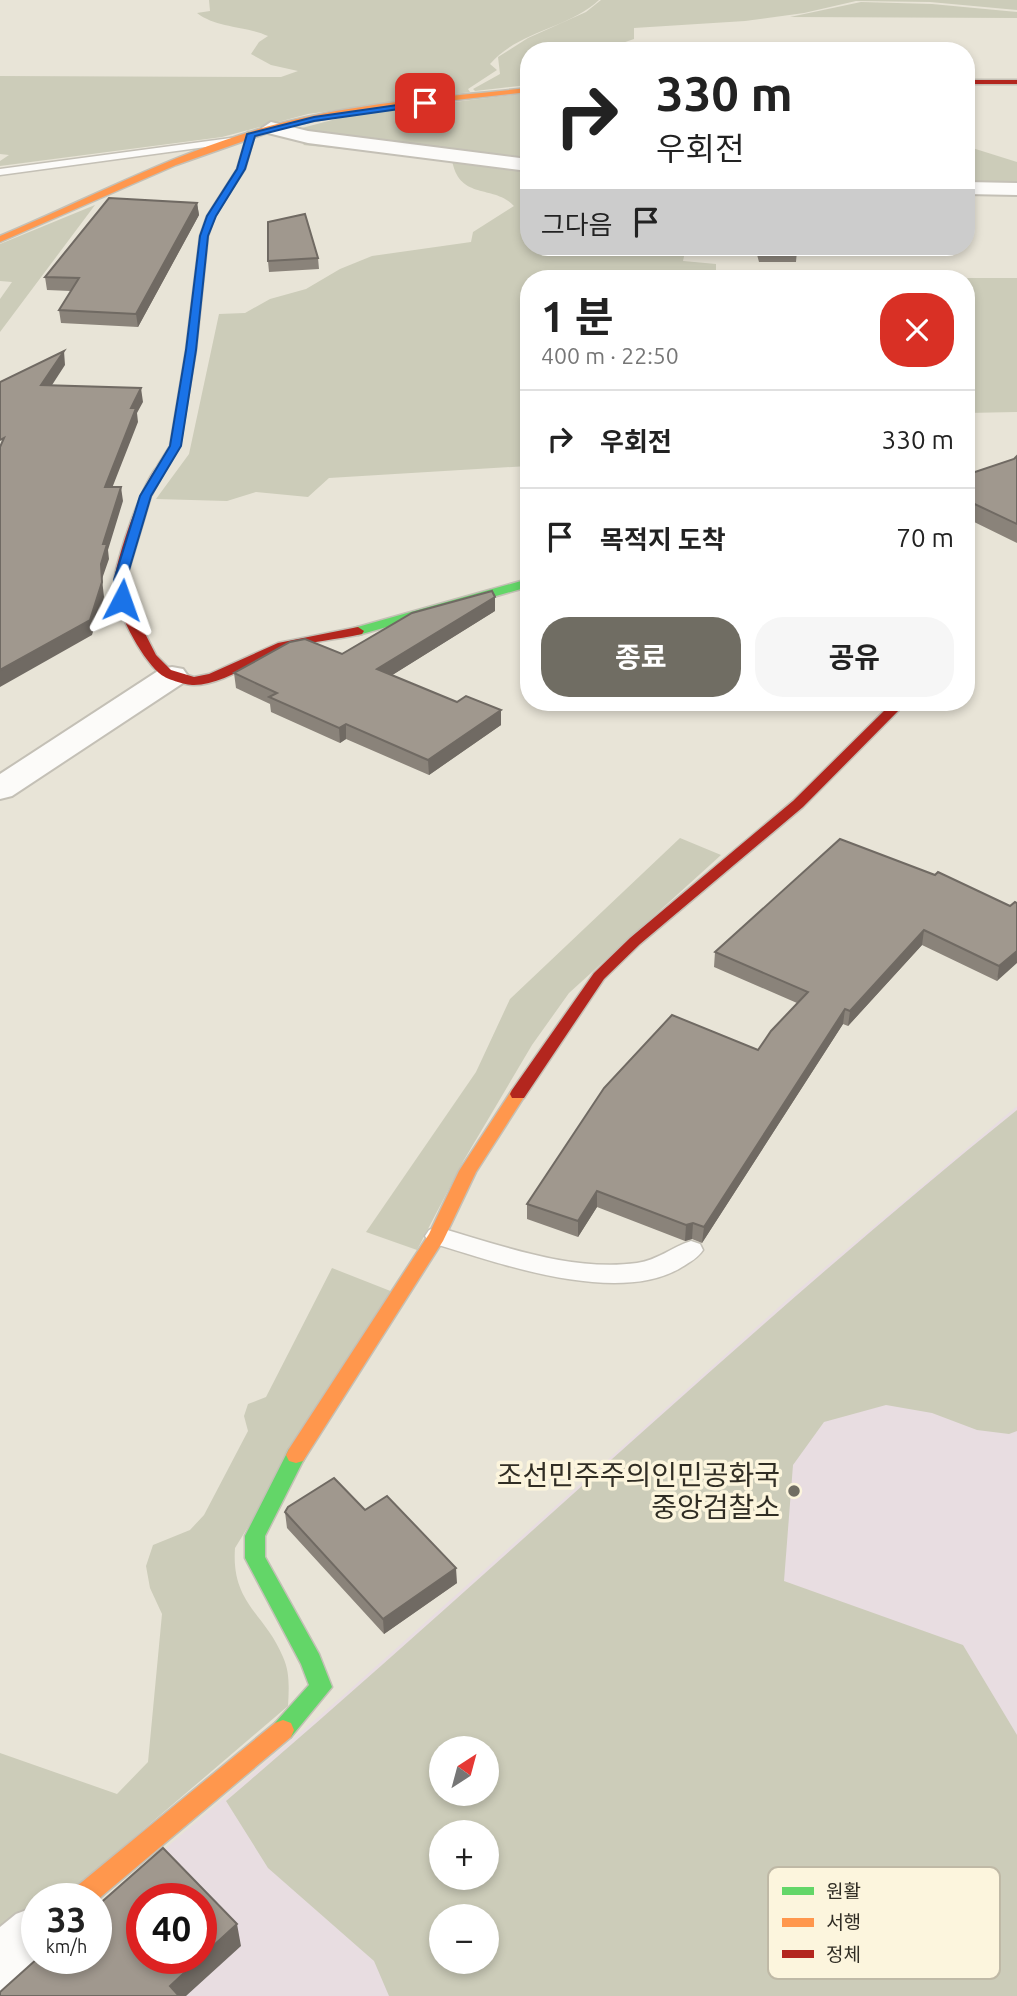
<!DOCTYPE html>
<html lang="ko">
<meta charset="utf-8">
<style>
body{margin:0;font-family:Ubuntu,"Noto Sans KR",sans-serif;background:#f6f6f6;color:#222;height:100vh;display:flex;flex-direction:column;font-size:26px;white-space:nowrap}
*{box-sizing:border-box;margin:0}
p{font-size:23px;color:#767676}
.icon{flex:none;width:38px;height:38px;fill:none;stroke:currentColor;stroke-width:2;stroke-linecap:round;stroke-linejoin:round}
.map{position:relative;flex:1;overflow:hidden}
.sheet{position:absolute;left:520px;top:270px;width:455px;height:441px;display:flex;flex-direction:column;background:#fff;border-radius:28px;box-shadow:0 4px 10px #0003}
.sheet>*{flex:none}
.hud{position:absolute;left:520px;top:42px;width:455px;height:214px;border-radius:28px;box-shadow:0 4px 10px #0003;background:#fff;color:#222;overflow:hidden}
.needle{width:46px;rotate:36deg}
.tools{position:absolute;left:429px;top:1736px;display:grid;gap:14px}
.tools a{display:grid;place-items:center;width:70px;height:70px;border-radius:50%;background:#fff;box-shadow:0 4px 10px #0003;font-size:35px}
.speed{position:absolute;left:21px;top:1883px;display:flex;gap:14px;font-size:35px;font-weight:700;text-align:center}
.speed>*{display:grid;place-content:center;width:91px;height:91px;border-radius:50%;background:#fff;box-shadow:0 4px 10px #0003;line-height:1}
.speed small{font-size:18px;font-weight:400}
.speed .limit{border:10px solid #d22;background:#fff;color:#111}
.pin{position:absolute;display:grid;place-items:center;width:60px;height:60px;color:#fff;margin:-30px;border-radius:14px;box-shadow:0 4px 10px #0006}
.me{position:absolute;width:77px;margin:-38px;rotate:4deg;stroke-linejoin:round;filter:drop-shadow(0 0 5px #0008)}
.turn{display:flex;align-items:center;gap:24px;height:147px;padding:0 21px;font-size:32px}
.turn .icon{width:91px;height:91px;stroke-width:2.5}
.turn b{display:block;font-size:49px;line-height:60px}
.then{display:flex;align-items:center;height:66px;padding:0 21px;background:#0003;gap:14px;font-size:26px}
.round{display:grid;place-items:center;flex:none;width:74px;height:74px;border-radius:28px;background:#f6f6f6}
.summary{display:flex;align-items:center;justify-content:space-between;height:119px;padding:0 21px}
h1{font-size:42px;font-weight:700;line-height:52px}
.action{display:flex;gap:14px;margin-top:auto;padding:14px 21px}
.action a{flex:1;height:80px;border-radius:28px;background:#706d63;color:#fff;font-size:28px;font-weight:700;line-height:80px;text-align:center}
.action a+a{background:#f6f6f6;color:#222}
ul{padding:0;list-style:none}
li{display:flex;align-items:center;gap:21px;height:98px;padding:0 21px;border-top:2px solid #e0e0e0}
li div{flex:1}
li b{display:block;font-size:26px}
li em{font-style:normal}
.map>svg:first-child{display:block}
</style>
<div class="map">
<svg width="1017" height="1996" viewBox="0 0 1017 1996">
<rect width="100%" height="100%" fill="#e8e4d7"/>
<path fill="#e8dde1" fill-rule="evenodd" d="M1017,1106V1996H0V1991L96,1958V1908L346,1693L798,1290ZM441,1748H486V1794H441ZM441,1832H486V1878H441ZM142,1899H201V1958H142ZM441,1916H486V1962H441Z"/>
<path fill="#ccccb9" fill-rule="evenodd" d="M209,0H599C568,29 518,31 490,64L497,70L468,89L470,92L308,114L222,137L0,166V161L9,155L0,154V76L281,77L298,71L271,65L251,54L259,42L268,36C246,26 216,28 197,13L210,11Z
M601,0H1017V10L930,2L856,1L804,13L745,21L634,28V39L599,51H528V85L475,91L473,89L500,74L498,57L528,38L586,12Z
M861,2L932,4L1017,12V18L790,17Z
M528,93V162L306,134L298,129L355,114Z
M308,140L528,168V247H686L683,261L716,264V278H528V466L329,478L308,497L256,492L227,501L156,499L189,454L219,314L245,313L270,299L306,289L340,269L372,256L471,242L473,232L514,206C494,184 459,201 452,160L303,145Z
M966,146L1017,162V185H966Z
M95,205L0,332V299L12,282L0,281V244Z
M960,278H1017V412L966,413V278Z
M680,838L721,855L569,993L532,1045L464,1160L417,1250L366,1232L476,1072L510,999Z
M1017,1110V1431L1009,1434L977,1430L932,1413L886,1405L824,1422L793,1465L784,1581L963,1645L1017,1735V1996H389L374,1961L268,1868L226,1801C492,1574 744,1330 1017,1110ZM441,1748H486V1794H441ZM441,1832H486V1878H441ZM441,1916H486V1962H441Z
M332,1268L393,1292L235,1548C231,1604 265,1613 283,1657C290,1672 289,1689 288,1706L62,1899H37V1919L0,1949V1753L117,1794L148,1762L162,1614L150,1588L146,1566L153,1545L190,1530L204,1515L248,1431L244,1416L248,1404L266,1397Z"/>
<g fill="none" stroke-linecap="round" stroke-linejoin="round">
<defs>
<path id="lane" d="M231,138L235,139V143L0,175V169Z
M437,1227C500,1245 571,1272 637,1263C658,1260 672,1247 691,1241L700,1244L703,1250C698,1258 690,1262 682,1267C618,1307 495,1262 429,1242L425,1236L429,1230Z"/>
<path id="street" d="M271,122L308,131L528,159V171L308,143L264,132L262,128Z
M966,182L1017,183V195L966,194Z
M172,667L183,669L188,676L183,683L12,796L0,799V774L161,669Z
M37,1906V1958H55L21,1986L0,1995V1927L16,1914Z"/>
<path id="fast" d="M248,132L255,134L245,169L215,216L208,236L196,350L180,446L167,467H159L158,465L170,446L186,350L200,236L207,216L237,169Z
M528,579V587L362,634L358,635L352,631L354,628Z
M296,1447L303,1449L306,1455L265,1536V1557L319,1654L332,1687L291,1737L283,1740L275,1737L272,1730L275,1723L309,1685L301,1664L245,1558V1536L289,1449Z"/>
<path id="slow" d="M528,88V92L373,109L284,127L176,165L0,242V236C93,197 183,148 281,123C362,102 445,97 528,88Z
M518,1088L526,1094L476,1172L443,1241L303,1461L296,1463L289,1461L286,1455L289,1449L429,1234L459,1171L512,1090Z
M283,1720L291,1723L294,1730L291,1737L96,1901L68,1899L71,1891L275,1723Z"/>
<path id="jam" d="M966,80H1017V84H966Z
M163,462L168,465L151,496L126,580L128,600L156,655L171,670L194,677L209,674L278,643L358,627L364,631L362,634C337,640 308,641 284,650C257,660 222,685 194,685C185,685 165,679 159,673C140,656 115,609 114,584C114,564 146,469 163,462Z
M893,702H907L803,807L640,944L604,979L524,1098H512L510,1094L512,1090L594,973L630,938L793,801Z"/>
</defs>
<use href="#lane" stroke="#c4c0b6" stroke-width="3"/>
<use href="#street" stroke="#c4c0b6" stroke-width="4"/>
<use href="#fast" stroke="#c4c0b6" stroke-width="3"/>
<use href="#slow" stroke="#c4c0b6" stroke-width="3"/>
<use href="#jam" stroke="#c4c0b6" stroke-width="3"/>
<use href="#lane" fill="#fcfbf9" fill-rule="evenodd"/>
<use href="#street" fill="#fcfbf9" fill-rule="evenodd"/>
<use href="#fast" fill="#63d668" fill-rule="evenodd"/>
<use href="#slow" fill="#ff974d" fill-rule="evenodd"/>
<use href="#jam" fill="#b3261e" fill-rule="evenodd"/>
</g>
<path fill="#8a837a" d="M197,203L199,215L138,327L61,323L59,310L71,291L47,290L45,277Z
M755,247H796L797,251L796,262H759Z
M318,258L319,269L269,272L268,261Z
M1017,456V543L966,518V475L1014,459Z
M495,611L392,675L501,725L429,775L346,739L340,743L271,712L270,704L236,688L234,673L342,654Z
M1015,902L997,981L922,945L848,1026L843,1024L702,1243L692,1239L685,1241L597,1207L578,1237L527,1219V1204L758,1050L797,1003L714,967L715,952L1010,906Z
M365,1510L457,1583L384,1634L287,1528L285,1512Z"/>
<path fill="#706a63" d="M197,203L199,215L138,327L136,314Z
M64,351L65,365L43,399L41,385Z
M141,388L143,402L137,413L138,422L107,501L105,487L131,408Z
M121,487L123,501L108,550L109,559L102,579L104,597L92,635L0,687V670L101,564L103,544Z
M495,597V611L378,684L377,669Z
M501,710V725L429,775L428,760Z
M346,724V739L340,743L339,728Z
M924,930L922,945L848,1026L850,1011Z
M1017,951V963L997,981L999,966Z
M845,1009L843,1024L702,1243L704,1227Z
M597,1191V1207L578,1237V1221Z
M693,1223L692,1239L685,1241L686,1225Z
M456,1568L457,1583L384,1634L383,1619Z
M237,1924L241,1946L186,1996H172L170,1986Z"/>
<path fill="#a0988e" stroke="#706a63" stroke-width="2" d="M109,198L197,203L136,314L59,310L79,278L45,277Z
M305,214L318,258L268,261V222Z
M759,247H796L797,251H760Z
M64,351L41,385L141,388L131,408H136L105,487H121L103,544H107L101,564L102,582L90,620L0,670V447L4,438L0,440V382Z
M1017,456V524L966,500V475L1014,459Z
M492,591L495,597L377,669L457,702L466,696L501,710L428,760L346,724L339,728L269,697L277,693L234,673L290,642L305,639L342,654L412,613Z
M840,839L935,875L938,872L1010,906L1015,902L1017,903V951L999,966L924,930L850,1011L845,1009L704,1227L693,1223L686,1225L597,1191L578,1221L527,1204L604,1088L672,1015L758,1050L771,1031L808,992L715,952Z
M334,1478L365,1510L387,1496L456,1568L383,1619L285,1512L288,1507Z
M163,1848L237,1924L201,1957V1899H142V1958H200L170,1986L179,1996H0V1992L38,1958H96V1907Z"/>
<path fill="#1a73e8" stroke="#114b97" stroke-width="2" d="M425,101L428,105L314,121L255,136L245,169L216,216L208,236L196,350L181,446L151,496L126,580L128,600L118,602L114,580L140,496L170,446L186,350L200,236L207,216L237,169L247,134L314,117Z"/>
<circle fill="#706d63" stroke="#fcf5dd" stroke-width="2.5" cx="794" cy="1491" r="7"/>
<g text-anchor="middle" stroke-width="7" stroke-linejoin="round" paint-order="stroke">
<g font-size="28" fill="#302d24" stroke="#fcf5dd" text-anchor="end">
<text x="780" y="1485">조선민주주의인민공화국<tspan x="780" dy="32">중앙검찰소</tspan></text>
</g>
</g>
<rect x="768" y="1867" width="232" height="112" rx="10" fill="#fcf5dd" stroke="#bfb9a6" stroke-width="2"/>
<rect x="782" y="1887" width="32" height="8" fill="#63d668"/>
<rect x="782" y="1918" width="32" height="9" fill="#ff974d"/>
<rect x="782" y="1950" width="32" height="8" fill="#b3261e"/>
<g font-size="19" fill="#302d24">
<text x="826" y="1898">원활</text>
<text x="826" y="1929">서행</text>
<text x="826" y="1961">정체</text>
</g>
</svg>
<div class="tools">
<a><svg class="needle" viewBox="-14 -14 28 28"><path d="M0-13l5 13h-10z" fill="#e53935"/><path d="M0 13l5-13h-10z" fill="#767676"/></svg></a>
<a>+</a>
<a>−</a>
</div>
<div class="speed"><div>33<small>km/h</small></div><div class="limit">40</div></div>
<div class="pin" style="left:425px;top:103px;background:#d93025"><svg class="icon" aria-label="arrive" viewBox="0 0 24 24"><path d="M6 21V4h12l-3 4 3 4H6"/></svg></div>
<svg class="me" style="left:122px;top:600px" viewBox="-20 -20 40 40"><path d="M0-17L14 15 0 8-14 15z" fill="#1a73e8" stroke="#fff" stroke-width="4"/></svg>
<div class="hud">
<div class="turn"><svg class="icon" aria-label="right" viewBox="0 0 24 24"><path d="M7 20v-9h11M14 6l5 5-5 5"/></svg><div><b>330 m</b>우회전</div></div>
<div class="then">그다음<svg class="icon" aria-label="arrive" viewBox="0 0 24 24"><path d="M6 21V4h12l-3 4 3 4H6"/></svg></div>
</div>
<section class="sheet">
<div class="summary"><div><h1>1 분</h1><p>400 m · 22:50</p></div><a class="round" style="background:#d93025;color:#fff"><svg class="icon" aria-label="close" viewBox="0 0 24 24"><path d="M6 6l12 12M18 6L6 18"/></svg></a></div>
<ul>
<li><svg class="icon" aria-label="right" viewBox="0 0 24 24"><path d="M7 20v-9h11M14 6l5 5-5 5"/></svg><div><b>우회전</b></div><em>330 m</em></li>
<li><svg class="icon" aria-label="arrive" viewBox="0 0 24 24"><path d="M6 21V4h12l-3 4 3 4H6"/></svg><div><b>목적지 도착</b></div><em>70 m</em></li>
</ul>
<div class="action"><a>종료</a><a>공유</a></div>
</section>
</div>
